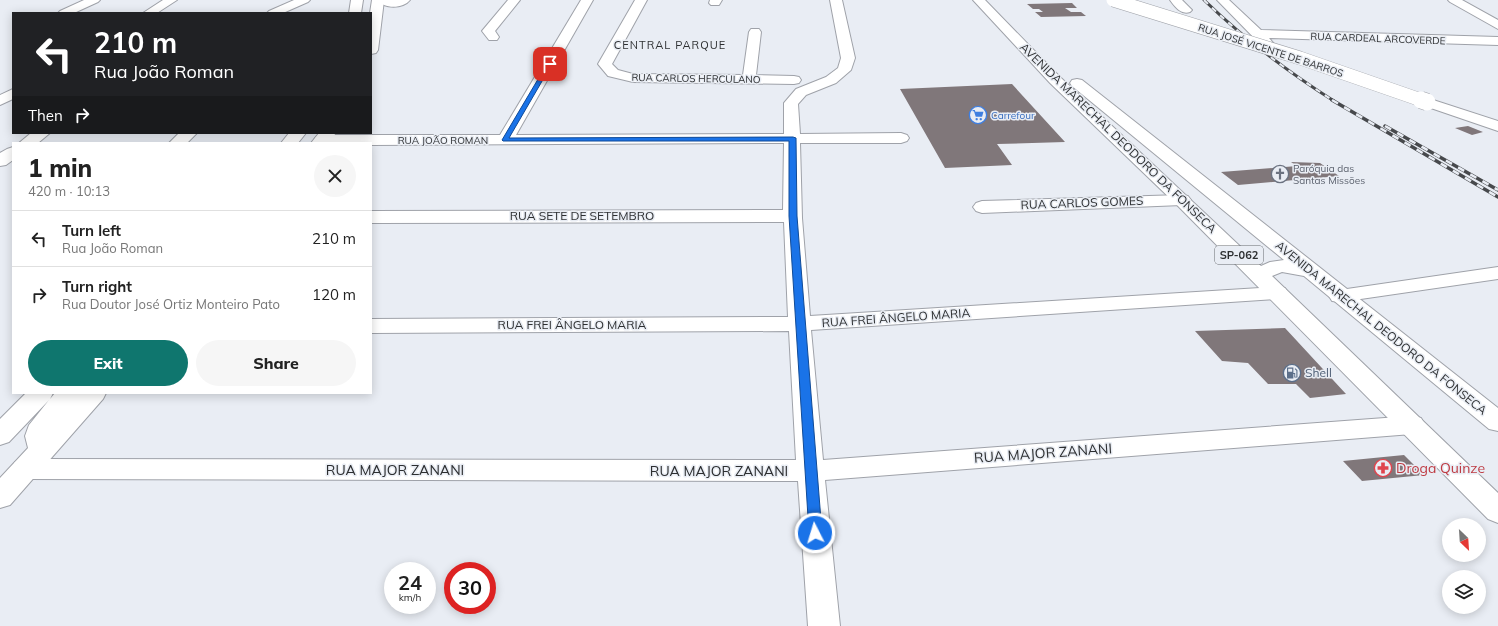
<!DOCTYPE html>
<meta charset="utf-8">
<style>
body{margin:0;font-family:Mulish,sans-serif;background:#f6f6f6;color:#222;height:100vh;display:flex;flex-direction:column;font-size:15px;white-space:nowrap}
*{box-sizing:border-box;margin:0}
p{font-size:13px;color:#767676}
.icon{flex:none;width:22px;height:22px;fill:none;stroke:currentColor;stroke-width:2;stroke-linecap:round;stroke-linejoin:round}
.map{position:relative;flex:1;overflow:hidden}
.panel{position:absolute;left:12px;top:142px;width:360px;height:252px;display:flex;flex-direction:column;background:#fff;border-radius:0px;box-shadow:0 2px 10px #0003}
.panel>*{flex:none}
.top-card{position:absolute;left:12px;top:12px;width:360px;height:122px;border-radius:0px;box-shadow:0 2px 10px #0003;background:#202124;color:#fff;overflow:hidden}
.needle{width:26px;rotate:155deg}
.tools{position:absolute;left:1442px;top:518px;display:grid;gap:8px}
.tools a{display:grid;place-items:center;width:44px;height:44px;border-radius:50%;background:#fff;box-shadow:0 2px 10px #0003;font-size:20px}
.speed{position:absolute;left:384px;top:562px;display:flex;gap:8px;font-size:20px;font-weight:700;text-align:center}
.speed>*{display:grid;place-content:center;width:52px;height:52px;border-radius:50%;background:#fff;box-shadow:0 2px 10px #0003;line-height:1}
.speed small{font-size:10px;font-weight:400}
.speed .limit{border:6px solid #d22;background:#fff;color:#111}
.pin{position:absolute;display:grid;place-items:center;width:34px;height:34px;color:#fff;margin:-17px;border-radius:8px;box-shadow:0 2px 6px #0006}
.me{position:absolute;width:44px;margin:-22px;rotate:355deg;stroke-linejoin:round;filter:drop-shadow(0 0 3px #0008)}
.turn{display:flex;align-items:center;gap:14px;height:84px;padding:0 16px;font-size:18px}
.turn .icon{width:52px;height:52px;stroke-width:2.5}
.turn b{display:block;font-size:28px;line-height:34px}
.then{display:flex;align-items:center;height:38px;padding:0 16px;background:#0003;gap:8px;font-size:15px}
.round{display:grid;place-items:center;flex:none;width:42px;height:42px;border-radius:21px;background:#f6f6f6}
.summary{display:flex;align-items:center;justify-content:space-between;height:68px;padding:0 16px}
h1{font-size:24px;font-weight:800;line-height:30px}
.primary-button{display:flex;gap:8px;margin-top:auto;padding:8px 16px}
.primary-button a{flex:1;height:46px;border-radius:24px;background:#0f766e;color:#fff;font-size:16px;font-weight:800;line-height:46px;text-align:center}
.primary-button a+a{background:#f6f6f6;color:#222}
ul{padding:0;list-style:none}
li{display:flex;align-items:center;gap:12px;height:56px;padding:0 16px;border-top:1px solid #e0e0e0}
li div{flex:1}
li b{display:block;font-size:15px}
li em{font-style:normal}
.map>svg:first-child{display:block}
</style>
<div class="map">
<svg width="1498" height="626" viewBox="0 0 1498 626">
<rect width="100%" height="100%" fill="#e9edf4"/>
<path fill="#80777a" d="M1072,3L1077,8H1065L1071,12H1081L1086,16L1041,17L1035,12H1043L1039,9H1033L1027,4Z
M1012,84L1065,142L997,144L1012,165L945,168L900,89Z
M1468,126L1483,132L1472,135L1455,128Z
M1291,162L1320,163L1339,176L1238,185L1221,172L1297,166Z
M1285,328L1346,394L1310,398L1296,384H1268L1248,363L1222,361L1195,331Z
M1404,455L1424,475L1362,481L1343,461Z"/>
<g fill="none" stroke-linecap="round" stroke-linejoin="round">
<defs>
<path id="street" d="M84,0H100L98,2L74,13H58L60,11Z
M163,0H177L157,13H143Z
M294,0H310L308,2L283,13H267L269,11Z
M377,0H410C403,9 384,9 377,0Z
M508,0H520L495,31L499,37L497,40H489L482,31Z
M581,0H593L516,135L784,134V103L796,89L826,77L838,68L841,58L830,0H842L855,58L851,70L836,83L806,95L798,104L800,134L901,133L907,135L909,138L907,141L901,143H800L802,218L810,316L1277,287L1285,288L1288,293L1285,298L1277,299L811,330L823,460L1412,416L1421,418L1425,425L1421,432L1412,434L825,480L840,626H808L798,481L25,479L15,476L11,469L15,462L25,459L796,460L789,331L371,333V319L788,317L784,222L371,223V211L783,210L784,143L371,145V143H316L314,140L316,137L322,135H500Z
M635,0H647L612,64L618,70L633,74L743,75L749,32L751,29H759L761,32L756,75L794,76L799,77L801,80L799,83L794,84L633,82L608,76L598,64Z
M710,0H722L719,5H711L709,3Z
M1170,0H1182L1192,10L1190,12C1181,15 1175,7 1170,0Z
M1217,0H1229L1261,30L1498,37V45L1269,38L1274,44L1273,47H1263Z
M1448,0H1462L1498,20V29L1450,2Z
M13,89V99L0,105V95Z
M31,133H50L38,143H19Z
M179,133H197L187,143H169Z
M13,147V160L6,165L0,166V153L7,149Z
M1182,195L1188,196L1191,200L1188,204L1182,205L982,213L976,211L973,207L976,203L982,201Z
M1498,267V279L1340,302L1332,301L1329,296L1332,291L1340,290Z"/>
<path id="secondary" d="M351,0H363L361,13H349Z
M372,0H384L378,50L376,53L371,54L370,13Z
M1427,98L1498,121V131L1422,105L1420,102L1422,99Z
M289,133H306L298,143H281Z
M319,133H336L328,143H311Z
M26,393H53L50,399L55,393H106L103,399L10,505L0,508V478L28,448L25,436L29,425L49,400L9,442L0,445V419Z"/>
<path id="primary" d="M973,0H985L1060,77L1261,266L1270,262L1284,260L1072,86L1070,83L1072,80L1077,79L1082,80L1498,408V431L1489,429L1304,276L1282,272L1272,276L1498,493V523L1488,519L1176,204L1050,83Z"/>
</defs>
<use href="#street" stroke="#9fa2a9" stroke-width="2"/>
<use href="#secondary" stroke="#9fa2a9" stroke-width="2"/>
<use href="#primary" stroke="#9fa2a9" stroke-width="2"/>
<use href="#street" fill="#fff" fill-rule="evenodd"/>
<use href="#secondary" fill="#fff" fill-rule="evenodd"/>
<use href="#primary" fill="#fff" fill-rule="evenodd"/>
<defs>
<path id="rail-far1" d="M1204,0C1244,39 1287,71 1334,101"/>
<path id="rail" d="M1332,100L1498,197
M1385,126L1498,190"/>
</defs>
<use href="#rail-far1" stroke="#47494c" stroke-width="3"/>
<use href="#rail" stroke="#47494c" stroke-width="3.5"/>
<use href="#rail-far1" stroke="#e9edf4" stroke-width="2" stroke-dasharray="5.5" stroke-linecap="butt"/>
<use href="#rail" stroke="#e9edf4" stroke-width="2.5" stroke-dasharray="7" stroke-linecap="butt"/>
<defs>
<path id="secondary-bridge-far1" d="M1113,0L1300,58L1424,101"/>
<path id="secondary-bridge" d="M1421,100L1427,102"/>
</defs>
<use href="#secondary-bridge-far1" stroke="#9fa2a9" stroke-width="14" stroke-linecap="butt"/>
<use href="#secondary-bridge" stroke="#9fa2a9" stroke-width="18" stroke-linecap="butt"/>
<use href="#secondary-bridge-far1" stroke="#fff" stroke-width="13"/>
<use href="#secondary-bridge" stroke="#fff" stroke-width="17"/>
</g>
<path fill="#1a73e8" stroke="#114b97" d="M550,62L552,64L509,138L793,137L796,138L797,216L822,533L820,537L815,538L811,537L809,533L789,216V141H503L502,140L547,64Z"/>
<defs>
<symbol id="supermarket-ring" viewBox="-11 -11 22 22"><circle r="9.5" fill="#e9edf4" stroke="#3f7fe0" stroke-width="1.5"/><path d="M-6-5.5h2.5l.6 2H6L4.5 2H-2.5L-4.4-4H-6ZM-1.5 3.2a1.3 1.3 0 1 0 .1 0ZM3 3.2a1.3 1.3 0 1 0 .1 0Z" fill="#3f7fe0"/></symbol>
<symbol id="church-ring" viewBox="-11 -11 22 22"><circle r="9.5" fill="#e9edf4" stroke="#6b7280" stroke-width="1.5"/><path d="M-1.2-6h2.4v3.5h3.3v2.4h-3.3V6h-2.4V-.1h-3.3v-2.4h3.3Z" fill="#6b7280"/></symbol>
<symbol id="fuel-ring" viewBox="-11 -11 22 22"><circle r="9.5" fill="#e9edf4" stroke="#5c6f8a" stroke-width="1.5"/><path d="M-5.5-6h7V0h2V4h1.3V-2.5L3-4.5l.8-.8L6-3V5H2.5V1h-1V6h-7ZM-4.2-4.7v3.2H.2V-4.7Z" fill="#5c6f8a"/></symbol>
<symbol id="pharmacy-ring" viewBox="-11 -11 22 22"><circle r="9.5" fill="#e9edf4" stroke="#e0444e" stroke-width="1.5"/><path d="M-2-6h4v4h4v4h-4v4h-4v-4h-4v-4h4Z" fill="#e0444e"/></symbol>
</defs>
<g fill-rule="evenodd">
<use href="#supermarket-ring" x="968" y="105" width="20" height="20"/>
<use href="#church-ring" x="1270" y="164" width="20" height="20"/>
<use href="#fuel-ring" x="1282" y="363" width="20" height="20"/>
<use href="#pharmacy-ring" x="1373" y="458" width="20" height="20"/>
</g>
<g text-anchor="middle" stroke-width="3" stroke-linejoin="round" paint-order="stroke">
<g font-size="10" fill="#2d2f31" stroke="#e9edf4">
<text transform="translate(1378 38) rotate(2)" y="4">RUA CARDEAL ARCOVERDE</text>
<text transform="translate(1271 50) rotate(18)" y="4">RUA JOSÉ VICENTE DE BARROS</text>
<text transform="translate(696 78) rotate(1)" y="4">RUA CARLOS HERCULANO</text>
<text x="443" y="144">RUA JOÃO ROMAN</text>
</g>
<g font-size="10" fill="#366cbe" stroke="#e9edf4" text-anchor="start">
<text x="991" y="119">Carrefour</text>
</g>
<g font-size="10" fill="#5b616d" stroke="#e9edf4" text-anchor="start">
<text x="1293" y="172">Paróquia das<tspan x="1293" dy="12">Santas Missões</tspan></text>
</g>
<g font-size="11" letter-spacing="1" fill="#2d2f31" stroke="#e9edf4">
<text x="670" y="49">CENTRAL PARQUE</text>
</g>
<rect fill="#e9edf4" stroke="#65686c" stroke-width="1" x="1215" y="246" width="48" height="18" rx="3"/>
<g font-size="11" font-weight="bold" fill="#2d2f31">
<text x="1239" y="259">SP-062</text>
</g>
<g font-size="12" fill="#2d2f31" stroke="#e9edf4">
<text transform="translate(1118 138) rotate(44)" y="4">AVENIDA MARECHAL DEODORO DA FONSECA</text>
<text transform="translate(1082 203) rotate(-2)" y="4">RUA CARLOS GOMES</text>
<text x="582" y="220">RUA SETE DE SETEMBRO</text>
<text transform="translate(896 318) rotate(-4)" y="4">RUA FREI ÂNGELO MARIA</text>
<text x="572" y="329">RUA FREI ÂNGELO MARIA</text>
<text transform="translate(1381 328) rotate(39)" y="4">AVENIDA MARECHAL DEODORO DA FONSECA</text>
</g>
<g font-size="12" fill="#4e5e75" stroke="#e9edf4" text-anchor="start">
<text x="1305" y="377">Shell</text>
</g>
<g font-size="14" fill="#2d2f31" stroke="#e9edf4">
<text transform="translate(1043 453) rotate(-4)" y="5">RUA MAJOR ZANANI</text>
<text x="395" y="475">RUA MAJOR ZANANI</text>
<text x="719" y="476">RUA MAJOR ZANANI</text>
</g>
<g font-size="14" fill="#be3a42" stroke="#e9edf4" text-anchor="start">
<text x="1396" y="473">Droga Quinze</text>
</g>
</g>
</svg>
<div class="tools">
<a><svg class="needle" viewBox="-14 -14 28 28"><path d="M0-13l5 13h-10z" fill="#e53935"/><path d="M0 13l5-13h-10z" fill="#767676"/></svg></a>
<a><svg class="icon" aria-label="layers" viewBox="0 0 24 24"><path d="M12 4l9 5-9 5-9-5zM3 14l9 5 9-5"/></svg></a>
</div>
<div class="speed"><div>24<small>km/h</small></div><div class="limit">30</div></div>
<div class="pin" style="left:550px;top:64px;background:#d93025"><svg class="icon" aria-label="arrive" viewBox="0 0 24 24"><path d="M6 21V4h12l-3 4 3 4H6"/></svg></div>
<svg class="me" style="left:815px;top:533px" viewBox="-20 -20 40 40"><circle r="17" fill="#1a73e8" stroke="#fff" stroke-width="3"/><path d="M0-11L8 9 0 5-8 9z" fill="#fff"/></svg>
<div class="top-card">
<div class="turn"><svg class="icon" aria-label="left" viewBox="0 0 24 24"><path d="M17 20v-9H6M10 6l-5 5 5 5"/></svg><div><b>210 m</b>Rua João Roman</div></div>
<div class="then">Then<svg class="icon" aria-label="right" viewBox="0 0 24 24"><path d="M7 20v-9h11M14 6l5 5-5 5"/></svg></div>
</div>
<section class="panel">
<div class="summary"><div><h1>1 min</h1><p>420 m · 10:13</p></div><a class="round"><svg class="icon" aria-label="close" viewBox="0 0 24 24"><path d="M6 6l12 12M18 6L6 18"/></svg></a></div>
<ul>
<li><svg class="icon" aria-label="left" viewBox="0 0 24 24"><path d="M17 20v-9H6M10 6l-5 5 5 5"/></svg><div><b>Turn left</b><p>Rua João Roman</p></div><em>210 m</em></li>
<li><svg class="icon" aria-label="right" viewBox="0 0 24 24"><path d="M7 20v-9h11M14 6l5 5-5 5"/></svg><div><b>Turn right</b><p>Rua Doutor José Ortiz Monteiro Pato</p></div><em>120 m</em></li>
</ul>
<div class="primary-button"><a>Exit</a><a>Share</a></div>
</section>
</div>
